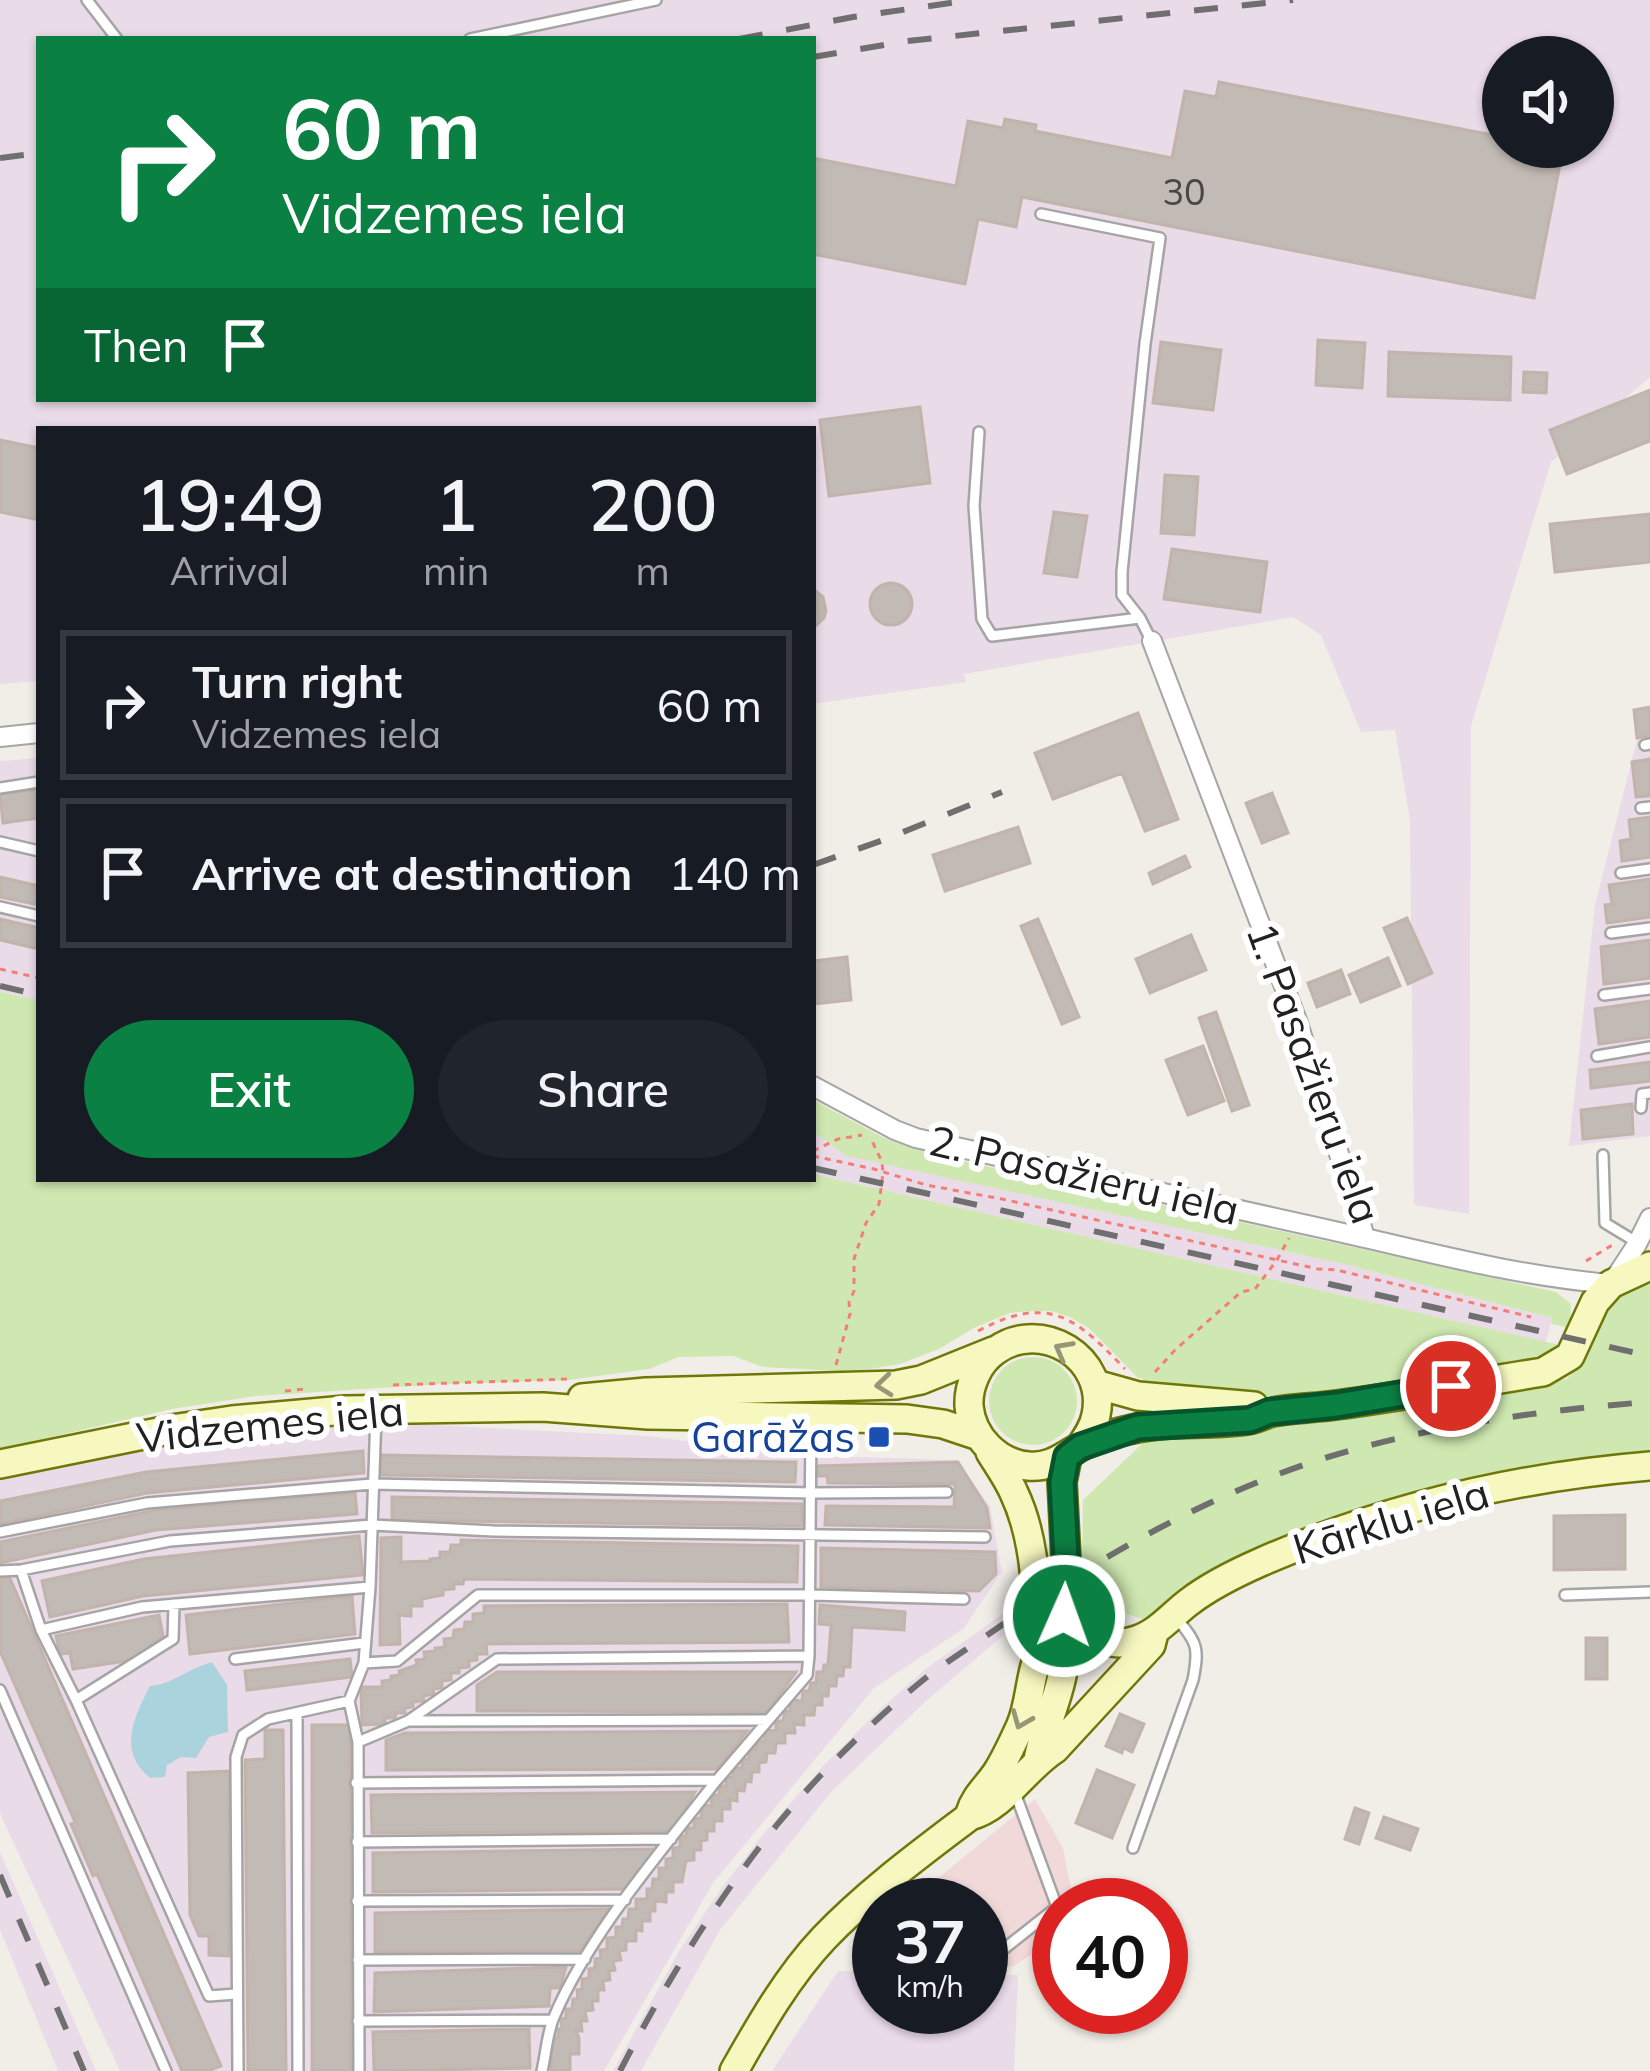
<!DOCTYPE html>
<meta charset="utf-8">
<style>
body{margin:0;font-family:Mulish,sans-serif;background:#20242c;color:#f1f3f6;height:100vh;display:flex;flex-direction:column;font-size:45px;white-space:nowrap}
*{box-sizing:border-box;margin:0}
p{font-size:39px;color:#9ea1a6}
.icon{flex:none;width:66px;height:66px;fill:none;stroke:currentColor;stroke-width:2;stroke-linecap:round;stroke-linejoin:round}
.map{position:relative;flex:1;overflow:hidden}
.details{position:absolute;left:36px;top:426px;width:780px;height:756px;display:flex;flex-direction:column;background:#171b24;border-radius:0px;box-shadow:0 3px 9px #0004}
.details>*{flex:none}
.hud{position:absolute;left:36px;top:36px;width:780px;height:366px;border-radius:0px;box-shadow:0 3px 9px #0004;background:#0b8043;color:#fff;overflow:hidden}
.buttons{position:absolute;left:1482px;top:36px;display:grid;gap:24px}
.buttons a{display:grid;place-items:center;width:132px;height:132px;border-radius:50%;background:#171b24;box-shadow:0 3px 9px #0004;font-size:60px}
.speed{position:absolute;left:852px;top:1878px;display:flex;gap:24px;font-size:60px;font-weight:700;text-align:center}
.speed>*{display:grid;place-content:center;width:156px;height:156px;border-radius:50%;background:#171b24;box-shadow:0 3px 9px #0004;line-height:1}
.speed small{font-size:30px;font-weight:400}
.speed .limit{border:18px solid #d22;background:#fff;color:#111}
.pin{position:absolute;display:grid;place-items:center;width:102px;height:102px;color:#fff;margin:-51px;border:6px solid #fff;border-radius:50%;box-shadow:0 3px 12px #0007}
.me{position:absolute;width:132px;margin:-66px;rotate:2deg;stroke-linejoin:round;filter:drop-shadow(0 0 9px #0008)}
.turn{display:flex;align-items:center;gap:42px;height:252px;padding:0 48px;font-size:54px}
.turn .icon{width:156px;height:156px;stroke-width:2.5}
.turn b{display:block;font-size:84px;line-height:102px}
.then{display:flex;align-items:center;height:114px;padding:0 48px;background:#0003;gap:24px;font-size:45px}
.eta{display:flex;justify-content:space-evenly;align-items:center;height:204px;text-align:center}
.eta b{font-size:72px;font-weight:600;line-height:84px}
.button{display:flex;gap:24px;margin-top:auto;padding:24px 48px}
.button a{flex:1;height:138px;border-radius:72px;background:#0b8043;color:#fff;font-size:48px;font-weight:600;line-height:138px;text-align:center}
.button a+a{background:#20242c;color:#f1f3f6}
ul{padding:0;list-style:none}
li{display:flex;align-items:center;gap:36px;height:150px;margin:0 24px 18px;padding:0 24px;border:6px solid #363941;border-radius:0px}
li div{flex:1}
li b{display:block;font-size:45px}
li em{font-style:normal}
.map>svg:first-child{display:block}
</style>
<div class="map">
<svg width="1650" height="2071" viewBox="0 0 1650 2071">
<rect width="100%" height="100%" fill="#f1eee8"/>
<path fill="#f1d9d9" d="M1035,1799L1063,1848L1074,1905H1059V1937L1012,1967L981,1964V1905H905Z"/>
<path fill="#eadbe8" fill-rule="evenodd" d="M0,0H1650V377L1551,462L1471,726L1469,1214L1414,1205L1410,820L1395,730L1361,732L1321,635L1293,617L964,674L966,682L813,704V429H39V681L0,684ZM39,39H813V399H39ZM1503,57H1593V147H1503Z
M1650,719V1136L1569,1146L1595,905L1642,720Z
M39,758V1000L0,992V761Z
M813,1132L848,1156L1344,1264L1552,1318L1546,1342L813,1174Z
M352,1421L649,1436L791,1455L957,1460L990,1506L1002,1572L963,1629L874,1688L713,1883L604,2071H120L0,1814V1474L112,1451Z
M1018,1603L1020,1621L926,1701L832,1791L720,1930L641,2071H613L679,1951L721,1889L765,1832L824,1765L875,1714L927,1668Z
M0,1852L96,2071H58L0,1930Z
M838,1971L879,1972V2007H981V1974L1018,1975L1014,2071H772Z"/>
<path fill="#cfe8b1" d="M0,992L39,1000V1179H813V1174L1564,1346L1538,1359L1346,1390L1279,1396L1202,1395L1142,1390V1378H1138L1090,1329L1070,1317L1051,1311H1029L1010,1313L974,1328L939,1349L900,1364L870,1369L838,1371L763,1367L733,1356L679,1357L649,1369L569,1380L443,1384L256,1396L172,1409L0,1449Z
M813,1100L884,1138L936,1155L1556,1292L1571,1304L1570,1328L1551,1324L1552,1318L1344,1264L847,1156L813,1132Z
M1650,1284V1451L1579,1458L1447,1488L1149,1621L1098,1605L1082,1582L1083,1500L1144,1442L1143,1434L1285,1427L1412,1408L1566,1379C1607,1347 1577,1306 1650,1284Z
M989 1401a44 44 0 1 1 88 0a44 44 0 1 1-88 0Z"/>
<path fill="#abd3dd" d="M212,1662L227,1685L228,1732L209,1737L196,1758L181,1757L167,1765L165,1777L150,1778C117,1751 134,1717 150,1686C173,1684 187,1669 212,1662Z"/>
<path fill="#c2bab5" stroke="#c2b4ab" stroke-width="3" d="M1219,82L1503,137V147L1563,149L1534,298L1022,197L1016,227L978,219L965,284L813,254V158L956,186L968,121L1003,128L1005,119L1036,125L1035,131L1172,158L1185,91L1216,97Z
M1318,340L1365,343L1362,388L1316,385Z
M1161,342L1221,350L1213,410L1153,403Z
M1389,352L1511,357L1510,400L1388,396Z
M1524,372L1547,373L1546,393L1523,392Z
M1650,390V441L1567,474L1550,430Z
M920,407L930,483L829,496L820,420Z
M0,440L39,448V520L0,512Z
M1165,475L1198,477L1194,535L1161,533Z
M1054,512L1087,516L1077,577L1044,573Z
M1650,514V562L1555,572L1550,524Z
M1172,549L1267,562L1260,612L1164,599Z
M870 604a21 21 0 1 1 42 0a21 21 0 1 1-42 0Z
M813,589L823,597L826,611L824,618L813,628Z
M1650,707V736L1637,738L1634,710Z
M1138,713L1178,819L1145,831L1122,773L1053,799L1035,753Z
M1650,759V796L1636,797L1632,762Z
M39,789V818L3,823L0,794Z
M1272,793L1288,833L1262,843L1246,803Z
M1650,817V857L1622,861L1620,841L1631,839L1629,820Z
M1018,827L1030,863L945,891L933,855Z
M1185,856L1190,867L1153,884L1149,873Z
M0,877L39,886V905L0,897Z
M1650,879V917L1607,923L1605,905L1612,904L1609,885Z
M1407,918L1432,973L1408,984L1384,928Z
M0,919L39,928V949L0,940Z
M1038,919L1079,1017L1062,1024L1021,926Z
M1191,935L1206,970L1150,993L1136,959Z
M1650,940V978L1604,984L1601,947Z
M847,957L851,1000L813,1004V961Z
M1388,958L1400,986L1361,1002L1349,975Z
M1341,970L1350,994L1317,1007L1308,983Z
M1650,1001V1037L1599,1044L1595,1009Z
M1216,1012L1249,1105L1232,1111L1199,1018Z
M1203,1046L1224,1101L1188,1115L1166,1060Z
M1650,1062V1081L1591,1088L1590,1070Z
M1632,1104L1633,1134L1583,1139L1581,1110Z
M363,1451L364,1473L147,1493L0,1524V1501L146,1472Z
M381,1455L796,1462L795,1482L380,1475Z
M958,1462L987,1508L990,1528L825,1525L826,1506L954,1507L955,1484L828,1483L827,1476H818L817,1466Z
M355,1493L357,1514L156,1530L0,1563V1542L156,1510Z
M392,1497L802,1504L803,1526L392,1520Z
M1625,1515V1569L1554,1570V1516Z
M359,1536L363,1575L143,1596L50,1617L42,1581L144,1559Z
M401,1537V1562L430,1561V1559L440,1558V1552H450L451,1545H461V1540L798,1546L797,1582L464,1579L463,1584H454V1589L443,1590V1595L422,1599V1606H411V1616L399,1615L400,1644L380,1645L381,1538Z
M821,1548L995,1552L996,1574L979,1591L821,1587Z
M9,1576L221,2066L208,2071H182L97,1874L93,1876L71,1824L75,1822L0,1651V1580Z
M352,1596L355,1634L190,1654L186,1615Z
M787,1604L789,1642L486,1644L487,1654H477V1660L469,1661V1667L459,1668V1673H451V1680L442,1681V1688L433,1689L434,1694L423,1696L424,1701L413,1702V1707L405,1708V1713H396L395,1718H385V1724L362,1725L361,1687H382V1681L391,1680V1676L400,1675L399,1671L417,1665L416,1660L425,1659L424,1652L435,1651V1648L445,1647L444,1639L453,1638L454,1630L464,1629L465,1622H473V1614L484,1613V1606Z
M820,1605L905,1612L904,1630L852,1627L850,1667H844L843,1676H837L836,1686H829L828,1696H822V1705H815L814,1715H804V1725L794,1724L795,1733H785V1743H776L775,1753H767L766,1762L759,1763V1772H752L751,1782L746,1781L744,1791L737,1790V1801L730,1800V1809H722V1821H714V1831H707V1840L701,1841V1850H694V1860L686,1861L682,1882H673V1892H666V1902L655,1901V1911H650V1921H642V1931L636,1930V1941H626V1950L619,1951L621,1960L613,1961L615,1970L609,1971L610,1980L603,1981L604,1990H598V2001H592L593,2010L585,2011L587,2021H581L582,2031H576L579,2038V2054H570V2071H551L552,2038H558V2029H562L561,2019L566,2018V2009H572L573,1999H578L577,1990L582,1989V1979L589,1978V1969L595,1968V1959L601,1958L600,1950L607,1949V1938L616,1937V1927H622L623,1919H628L629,1909H636V1899H647V1889H652L653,1879H659V1868H666V1859L673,1858V1848L680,1847V1836H686L687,1828H694V1819L701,1818L702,1805L711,1806L712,1795H719L720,1786H726V1777H733V1768H742V1759H749V1750L756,1749L757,1741H764L766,1730L776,1731V1721H783L785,1711H790L791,1700L802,1701L803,1691H809L811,1683H816L817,1672H823L824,1665H828L831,1625L819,1624Z
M159,1615L163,1636L132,1660L73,1669L70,1653L60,1654L56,1636Z
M1586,1638H1607V1679H1586Z
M350,1659L352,1677L247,1690L245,1671Z
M497,1672H796L767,1712L477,1711V1685Z
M1120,1714L1144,1724L1132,1752L1123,1748L1122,1753L1106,1746Z
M312,1725H350L351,2071H312Z
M265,1730H283L286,2071H248L245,1760L265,1759Z
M747,1731L718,1769L386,1770V1740L405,1733Z
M1097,1770L1134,1785L1112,1838L1076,1823Z
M229,1771V1956L209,1955V1936H199L190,1915L188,1773Z
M695,1792L673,1831L372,1833L371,1795Z
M1355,1808L1369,1813L1359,1844L1345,1839Z
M1384,1817L1418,1829L1410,1850L1376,1838Z
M657,1849L632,1889L373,1892V1853Z
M609,1909L580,1951L375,1952V1913Z
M566,1967L560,1988H550L549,2006L374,2012L375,1973Z
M529,2029L530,2068L374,2071L373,2032Z"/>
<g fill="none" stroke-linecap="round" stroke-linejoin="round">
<defs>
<path id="lane" d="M87,0L117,39
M470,39L656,0
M1041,214L1160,238L1145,344L1122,572V595L1140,618L1151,640
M979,432L974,506L982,619L992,636L1140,618
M1645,745L1650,744
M0,788L39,782
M1641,808L1650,807
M0,842L39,851
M1621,873L1650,869
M0,907L39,916
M1611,933L1650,928
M1604,995L1650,989
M1597,1056L1650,1047
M1641,1108L1642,1094L1650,1093
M1603,1155L1605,1223L1638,1243
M0,1532L147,1503L372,1484L813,1493L947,1492
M21,1570L41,1630L76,1700L209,1996L236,1994
M0,1571L21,1570L170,1541L372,1525L494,1531L985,1537
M1565,1595L1650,1592
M41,1630L142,1607L370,1587
M235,1659L364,1643
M364,1663L397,1661L478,1595H811L964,1599
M0,1690L166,2071
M76,1700L173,1639L174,1604
M297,1714L298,2071
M408,1721L767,1720
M358,1742L408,1721L497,1659L809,1656L811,1422
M356,1783L717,1780L807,1675L809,1656
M357,1842L671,1839
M1133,1848L1193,1680C1199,1649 1198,1643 1177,1619
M357,1901L625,1900
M981,1950L1000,1952L1057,1907L1014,1790
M358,1960L585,1959
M358,2021L552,2020
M238,2071L236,1757L243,1735L268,1719L349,1701
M359,2071L358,1742L349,1701L364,1663L370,1587L376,1415
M542,2071C546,2054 547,2033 554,2017C589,1934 661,1852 716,1781"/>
<path id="street" d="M1152,641L1298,1023L1365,1237
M0,737L39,733
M813,1086L895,1130L916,1138C1054,1169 1192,1199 1330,1230C1424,1251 1515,1276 1611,1284L1636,1246L1650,1218"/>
<path id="secondary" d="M1095,1384L1138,1396L1254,1406
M582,1398L646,1392L896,1385L921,1380L993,1351
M1080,1447C1087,1437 1094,1427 1096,1415C1108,1358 1041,1317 995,1351C978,1363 968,1386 969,1406C972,1437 997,1463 1028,1466C1049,1468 1061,1458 1078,1448C1093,1439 1120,1431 1138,1428C1173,1420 1211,1426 1247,1420C1256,1419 1264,1414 1273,1412C1293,1408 1315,1408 1336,1405C1405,1396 1474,1383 1543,1372L1570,1356L1595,1302L1611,1284L1650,1266
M1067,1457L1062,1482L1068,1598C1078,1623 1099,1648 1129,1642C1155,1637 1169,1617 1189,1602C1211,1585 1236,1573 1261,1562C1384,1508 1517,1477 1650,1466
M0,1464L178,1428L232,1420L345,1410L543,1407L648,1415L907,1419L943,1424L979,1436
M1038,1760C1043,1731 1056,1705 1062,1676C1067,1650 1062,1624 1068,1598
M970,1813C975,1796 988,1786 997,1772C1006,1758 1013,1742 1020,1727C1031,1703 1029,1675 1040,1651C1036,1599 1037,1541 1014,1493C1008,1479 998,1465 990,1452
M734,2071C760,2025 788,1976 824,1938C868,1892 920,1854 970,1816C1004,1807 1025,1768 1055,1749L1151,1645L1154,1633"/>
</defs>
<use href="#lane" stroke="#a5a5a5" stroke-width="14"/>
<use href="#street" stroke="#a5a5a5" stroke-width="22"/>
<use href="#secondary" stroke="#707709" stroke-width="32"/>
<path stroke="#f57d75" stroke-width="3" stroke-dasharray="6 6" stroke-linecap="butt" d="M0,969L39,978
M813,1151L838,1139L862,1135
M813,1156L874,1169L926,1185L1002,1199L1318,1269L1337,1270L1531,1317
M1586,1261L1614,1244
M978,1331C1049,1293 1076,1318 1125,1369
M836,1365L850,1314L849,1302L854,1291V1259L866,1223L879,1204L883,1173L882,1162L872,1141
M1155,1372L1175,1350L1241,1292L1255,1289L1277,1260L1289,1238
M393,1385L570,1379
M285,1391L306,1389"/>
<use href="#lane" stroke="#fff" stroke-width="9"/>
<use href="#street" stroke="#fff" stroke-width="18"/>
<use href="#secondary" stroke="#f7f8c0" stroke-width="27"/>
<path stroke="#6f6f6f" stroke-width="6" stroke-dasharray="24 24" stroke-linecap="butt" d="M739,39L853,17L971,0
M813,57L907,41L1293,0
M0,158L39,153
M813,865L886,839L1002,792
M0,986L39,995
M813,1168L1650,1356
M0,1875L84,2071
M620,2071C665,1984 715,1902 776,1826C818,1775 867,1726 917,1685C942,1664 972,1646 999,1627C1111,1549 1230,1482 1363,1447C1458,1422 1553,1409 1650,1402"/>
</g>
<defs><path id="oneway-chevron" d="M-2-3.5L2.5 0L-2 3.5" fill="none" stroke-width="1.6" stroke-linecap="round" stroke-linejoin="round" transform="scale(3)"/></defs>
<g stroke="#979778">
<use href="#oneway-chevron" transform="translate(1063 1350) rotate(-151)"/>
<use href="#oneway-chevron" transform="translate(884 1385) rotate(174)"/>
<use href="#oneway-chevron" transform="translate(1021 1720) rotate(112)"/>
</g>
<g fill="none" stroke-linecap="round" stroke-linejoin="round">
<defs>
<path id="route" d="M1064,1616L1068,1598L1062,1482L1067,1457L1080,1447L1138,1427L1250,1420L1269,1412L1337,1405L1451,1386"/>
</defs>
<use href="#route" stroke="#07532c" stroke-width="30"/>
<use href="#route" stroke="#0b8043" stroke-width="21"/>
</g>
<rect fill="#1a4fb4" stroke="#fff" stroke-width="4.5" x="867" y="1425" width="24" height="24" rx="6"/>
<g text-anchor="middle" stroke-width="12" stroke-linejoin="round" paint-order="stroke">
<g font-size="36" fill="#494746">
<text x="1184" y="205">30</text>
</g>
<g font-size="42" fill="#212121" stroke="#fff">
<text transform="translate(1314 1073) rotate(70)" y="15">1. Pasažieru iela</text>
<text transform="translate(1084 1175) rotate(13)" y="15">2. Pasažieru iela</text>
<text transform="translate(270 1424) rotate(-6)" y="15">Vidzemes iela</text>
<text transform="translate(1391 1521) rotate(-17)" y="15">Kārklu iela</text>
</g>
<g font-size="42" fill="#164399" stroke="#fff" text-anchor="end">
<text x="855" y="1452">Garāžas</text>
</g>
</g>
</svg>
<div class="buttons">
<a><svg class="icon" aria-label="sound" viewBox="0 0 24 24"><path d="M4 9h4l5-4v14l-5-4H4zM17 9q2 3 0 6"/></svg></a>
</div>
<div class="speed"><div>37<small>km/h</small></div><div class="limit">40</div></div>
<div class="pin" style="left:1451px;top:1386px;background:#d93025"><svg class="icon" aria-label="arrive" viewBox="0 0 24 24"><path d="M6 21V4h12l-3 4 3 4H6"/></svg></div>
<svg class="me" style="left:1064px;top:1616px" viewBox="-20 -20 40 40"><circle r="17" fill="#0b8043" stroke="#fff" stroke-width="3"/><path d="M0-11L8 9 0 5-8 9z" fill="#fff"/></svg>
<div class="hud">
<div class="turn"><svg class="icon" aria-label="right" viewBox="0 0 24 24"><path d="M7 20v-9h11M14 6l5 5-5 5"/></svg><div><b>60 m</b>Vidzemes iela</div></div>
<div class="then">Then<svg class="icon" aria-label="arrive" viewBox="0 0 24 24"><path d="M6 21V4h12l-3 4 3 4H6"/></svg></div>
</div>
<section class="details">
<div class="eta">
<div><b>19:49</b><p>Arrival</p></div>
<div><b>1</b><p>min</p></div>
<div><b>200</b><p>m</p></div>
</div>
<ul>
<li><svg class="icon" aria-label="right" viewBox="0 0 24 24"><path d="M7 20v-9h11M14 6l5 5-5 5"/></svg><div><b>Turn right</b><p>Vidzemes iela</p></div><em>60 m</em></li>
<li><svg class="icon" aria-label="arrive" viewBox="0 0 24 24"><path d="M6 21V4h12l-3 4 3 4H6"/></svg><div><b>Arrive at destination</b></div><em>140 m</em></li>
</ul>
<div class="button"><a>Exit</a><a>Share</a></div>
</section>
</div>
